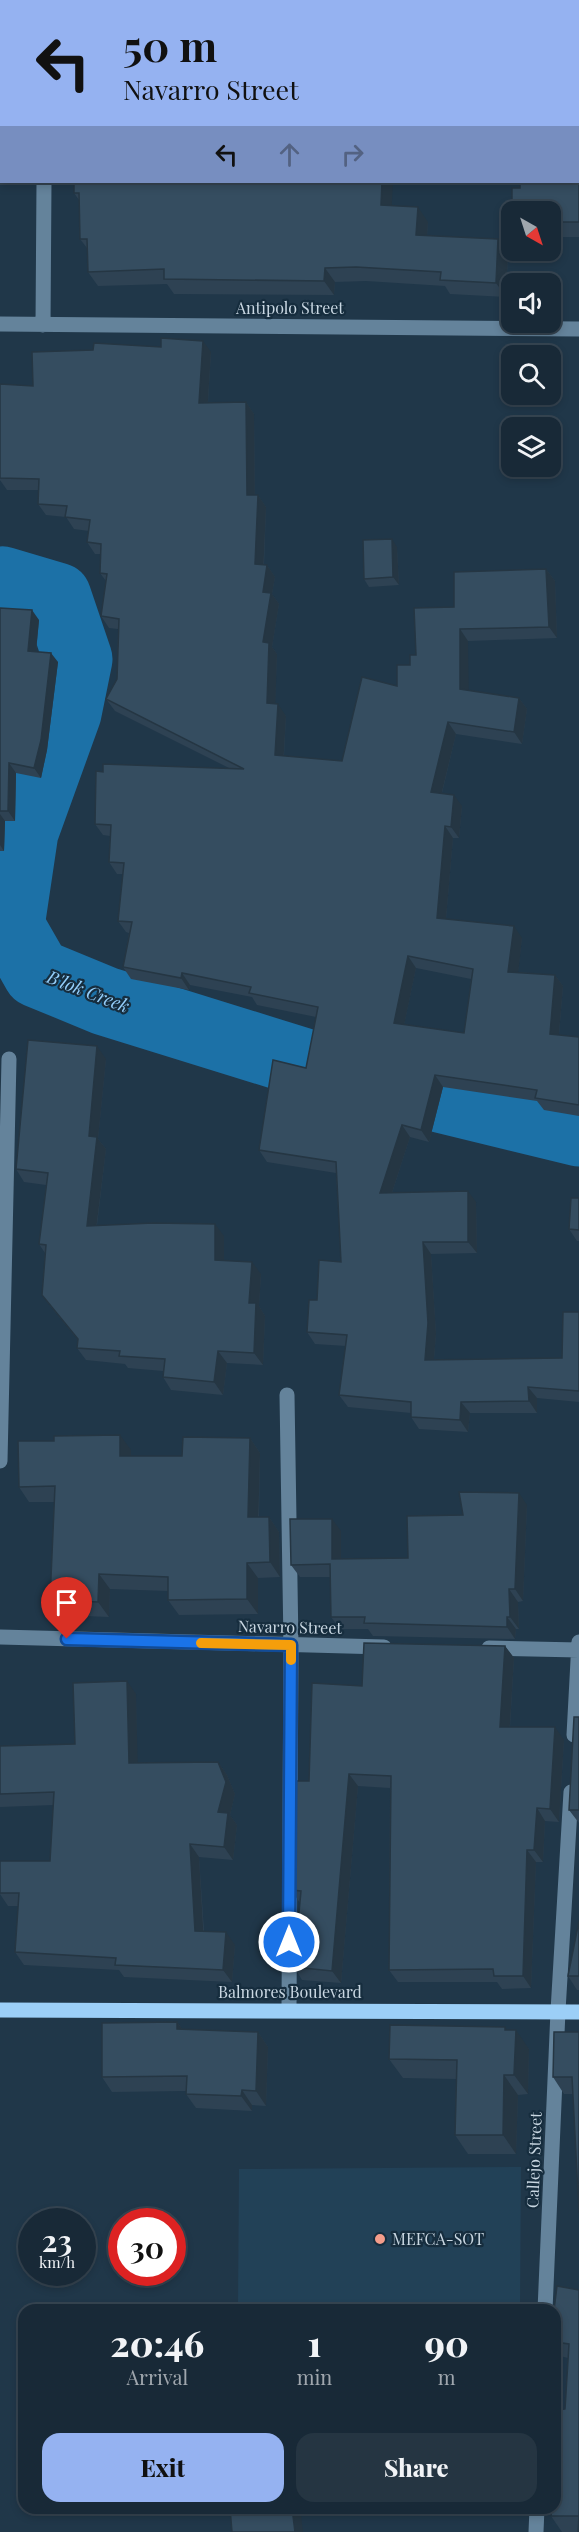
<!DOCTYPE html>
<style>
body{margin:0;font-family:"Playfair Display",serif;background:#253542;color:#f1f3f6;height:100vh;display:flex;flex-direction:column;font-size:22px;white-space:nowrap}
*{box-sizing:border-box;margin:0}
p{font-size:20px;color:#9fa6ad}
.icon{flex:none;width:33px;height:33px;fill:none;stroke:currentColor;stroke-width:2;stroke-linecap:round;stroke-linejoin:round}
.map{position:relative;flex:1;overflow:hidden}
.panel{position:absolute;left:18px;top:2304px;width:543px;height:210px;display:flex;flex-direction:column;background:#182937;border-radius:18px;box-shadow:0 3px 9px #0003,0 0 0 2px #364552}
.panel>*{flex:none}
.top-card{position:absolute;left:0px;top:0px;width:579px;height:183px;box-shadow:0 3px 9px #0003,0 0 0 2px #364552;background:#95b2f1;color:#111;overflow:hidden}
.needle{width:39px;rotate:141deg}
.fabs{position:absolute;left:501px;top:201px;display:grid;gap:12px}
.fabs a{display:grid;place-items:center;width:60px;height:60px;border-radius:12px;background:#182937;box-shadow:0 3px 9px #0003,0 0 0 2px #364552;font-size:30px}
.speed{position:absolute;left:18px;top:2208px;display:flex;gap:12px;font-size:30px;font-weight:700;text-align:center}
.speed>*{display:grid;place-content:center;width:78px;height:78px;border-radius:50%;background:#182937;box-shadow:0 3px 9px #0003,0 0 0 2px #364552;line-height:1}
.speed small{font-size:15px;font-weight:400}
.speed .limit{border:9px solid #d22;background:#fff;color:#111}
.pin{position:absolute;display:grid;place-items:center;width:51px;height:51px;color:#fff;margin:-62px -26px;border-radius:50% 50% 50% 0;rotate:-45deg;box-shadow:0 0 6px #0007}
.pin .icon{rotate:45deg}
.me{position:absolute;width:66px;margin:-33px;rotate:0deg;stroke-linejoin:round;filter:drop-shadow(0 0 4px #0008)}
.turn{display:flex;align-items:center;gap:21px;height:126px;padding:0 24px;font-size:27px}
.turn .icon{width:78px;height:78px;stroke-width:2.5}
.turn b{display:block;font-size:42px;line-height:51px}
.lanes{display:flex;align-items:center;height:57px;padding:0 24px;background:#0003;justify-content:center;gap:30px;direction:ltr}
.lanes .off{opacity:.35}
.eta{display:flex;justify-content:space-evenly;align-items:center;height:102px;text-align:center}
.eta b{font-size:36px;font-weight:800;line-height:42px}
.action{display:flex;gap:12px;margin-top:auto;padding:12px 24px}
.action a{flex:1;height:69px;border-radius:18px;background:#95b2f1;color:#111;font-size:24px;font-weight:800;line-height:69px;text-align:center}
.action a+a{background:#253542;color:#f1f3f6}
.map>svg:first-child{display:block}
</style>
<div class="map">
<svg width="579" height="2532" viewBox="0 0 579 2532">
<rect width="100%" height="100%" fill="#203749"/>
<path fill="#224157" d="M521,2167L520,2310H238L239,2169Z"/>
<g fill="none" stroke-linecap="round" stroke-linejoin="round">
<path stroke="#1c71a7" stroke-width="69" d="M0,583L3,581L57,597L78,659L67,713L24,832L10,926L37,973L105,1001L337,1073L579,1132"/>
<path stroke="#64839b" stroke-width="15" d="M46,2V0
M0,324L579,329
M43,325L44,182
M287,1395L291,1645L289,2010
M0,1461L9,1059
M0,1637L384,1647
M489,1648L579,1650
M574,1735L579,1642
M545,2310L558,2011L571,1792
M536,2532L537,2508"/>
<path stroke="#9ccff7" stroke-width="15" d="M0,2010L579,2012"/>
</g>
<path fill="#2e4253" fill-rule="evenodd" d="M579,0V237H550V212L520,188Z
M74,182L392,206L428,222L427,236L508,254L506,297L450,294L445,286L366,281L335,282L334,295L174,294L167,284L98,286L88,272L87,248L80,239L79,200L74,193Z
M211,352L208,403L246,402L254,414L255,495H258L266,507L264,565H267L275,577L272,594L279,604L272,647L277,654L275,704L286,716L284,756L342,761L397,686L416,655L454,607L546,569L555,581L557,638L468,641V690L519,698L527,709L522,744L456,734L442,793L462,806L459,838H453L446,919L522,938L518,972L555,975L563,986L559,1035L579,1037V1116L544,1110L537,1101L443,1087L429,1142L410,1137L392,1193L476,1202L477,1253L431,1254L436,1334L434,1360L562,1358L579,1312V1402L537,1398V1413H470L468,1432L419,1429L411,1417V1413L348,1407L339,1395L346,1346L315,1344L307,1332L317,1300L341,1262L336,1173L267,1162L259,1150L306,1068L316,1017L257,1005L252,997L190,985L189,990L131,979L123,967L129,933L126,932L118,921L123,874H117L109,862L110,836L103,835L95,824L229,768L115,711L106,699L117,679L118,629L109,628L101,616L106,581L100,573L101,554H95L87,542L89,531L74,529L66,517L46,515L38,504L39,490H7L0,480V384L33,386ZM416,968L471,979L464,1033L404,1025Z
M397,547L399,585L369,587L364,579Z
M0,608L39,620L36,652L58,662L47,750L41,778L16,773L15,821H5L4,851H0Z
M106,1059L98,1139L106,1149L97,1225L224,1236V1260L261,1274L259,1306L265,1316L263,1365L227,1363L223,1395L171,1390L163,1377V1371L128,1368L125,1364L86,1360L77,1348L78,1340L51,1307L42,1295L45,1253L39,1244L46,1185L24,1182L16,1169Z
M579,1198V1241H577L569,1229Z
M250,1438L260,1453L259,1517H269L279,1532L280,1577L258,1578V1614L179,1615L168,1600V1591L110,1589L109,1617L61,1615L50,1600L54,1502H29L19,1487L131,1450V1456H182Z
M527,1505L523,1601L518,1602L519,1629H516L515,1639L373,1636L368,1629H340L331,1617V1577H300L291,1565L341,1531V1559L408,1558L463,1515Z
M505,1646L514,1658L510,1727L564,1740L559,1822L545,1821L543,1862H536L531,1988L502,1989L497,1982H398L389,1970L390,1788L358,1786L341,1983L302,1980L294,1967L300,1903L291,1890L309,1781L362,1686Z
M136,1694L137,1763L218,1762L227,1775L235,1794L230,1815L237,1825L233,1860L199,1857L204,1931L235,1945L232,1982L124,1977L119,1970L24,1965L15,1952L18,1906H8L0,1894V1861H50L54,1805L0,1807V1746L75,1744Z
M579,1717V1823L569,1810Z
M579,1921V1990H577L568,1976Z
M177,2022L182,2029L258,2032L268,2047L266,2106L252,2105V2111L196,2108L186,2094V2091L112,2092L102,2077Z
M508,2030L529,2049L528,2094L518,2095L516,2154H468L455,2135L456,2079L403,2078L389,2059Z
M579,2032L573,2094H564L553,2077Z
M579,2290V2532H562L551,2516L565,2409L568,2358L560,2356L555,2349V2310Z"/>
<path fill="#253643" d="M0,0L1,1L2,12V95L0,93Z
M159,0H168V2H159Z
M331,0H342V2H331Z
M382,182H393L391,220L381,205Z
M418,207L428,222L426,250L416,235Z
M498,239L508,254L506,297L496,283Z
M325,268L335,282L334,295L324,281Z
M203,341L211,352L207,415L199,403Z
M246,402L254,414L255,507L247,495Z
M258,495L266,507L263,575L255,564Z
M392,539L397,547L399,585L393,577Z
M267,565L275,577L272,594L279,604L272,647L277,654L275,715L267,703L263,642V592Z
M546,569L555,581L557,638L549,627Z
M32,610L39,620L35,661L28,651Z
M460,629L468,641L469,701L460,689Z
M51,653L58,662L47,750L41,778L34,768Z
M519,698L527,709L522,744L514,732Z
M278,704L286,716L283,767L275,755Z
M448,722L456,734L439,804L431,792Z
M9,763L16,773L15,821L8,811Z
M454,795L462,806L459,838L451,827Z
M0,814L5,821L4,851L0,845Z
M445,826L453,838L445,930L437,918Z
M514,926L522,938L517,984L508,972Z
M408,956L416,968L402,1035L394,1023Z
M182,973L190,985L189,990L181,978Z
M555,975L563,986L558,1045L550,1034Z
M97,1046L106,1059L98,1139L106,1149L95,1238L87,1226L89,1136Z
M435,1075L443,1087L429,1142L421,1130Z
M402,1125L410,1137L388,1205L380,1193Z
M468,1191L476,1202L477,1253L468,1242Z
M215,1224L224,1236V1272L215,1260Z
M423,1242L431,1254L436,1334L433,1371L425,1360Z
M252,1262L261,1274L259,1306L265,1316L263,1365L254,1353L249,1303Z
M218,1351L227,1363L223,1395L214,1382Z
M528,1387L537,1398V1413L529,1401Z
M461,1402L470,1413L468,1432L460,1420Z
M120,1435L131,1450V1471L120,1456Z
M250,1438L260,1453L258,1532L248,1517Z
M519,1493L527,1505L523,1601L515,1589Z
M269,1517L279,1532L280,1577L270,1562Z
M332,1519L341,1531V1571L332,1559Z
M247,1563L258,1578V1614L247,1599Z
M99,1574L110,1589L109,1617L98,1602Z
M509,1589L518,1602L519,1629L510,1617Z
M507,1617L516,1629L515,1639L507,1627Z
M505,1646L514,1658L509,1739L500,1727Z
M127,1681L136,1694L138,1776L129,1763Z
M555,1727L564,1740L559,1822L550,1809Z
M218,1762L227,1775L235,1794L230,1815L237,1825L233,1860L224,1847L218,1812Z
M349,1774L358,1786L341,1983L332,1971Z
M537,1808L545,1821L543,1862L534,1850Z
M190,1844L199,1857L204,1944L195,1931Z
M527,1850L536,1862L531,1988L523,1976Z
M226,1932L235,1945L232,1982L223,1970Z
M177,2022L187,2036L177,2029Z
M505,2027L516,2041V2030L529,2049L528,2094L514,2075L505,2030Z
M258,2032L268,2047L266,2106L256,2091Z
M504,2075L518,2095L516,2154L503,2135Z
M242,2090L252,2105V2111L241,2096Z
M292,2508H300L303,2532H295Z"/>
<path fill="#354d60" stroke="#253643" stroke-width="1.5" fill-rule="evenodd" d="M85,0H159V2H85Z
M251,0H331V2H250Z
M422,0H579V222H550V212H512V188H520V182H578V2H422Z
M74,182H382L381,205L418,207L416,235L498,239L496,283L440,280L441,272L356,267L325,268L324,281L164,279V269L88,272L87,239H80L79,193H74Z
M161,338L203,341L199,403L246,402L247,495H258L255,564L267,565L263,592L271,593L263,642L269,643L267,703L278,704L275,755L342,761L362,677L397,686V665H410V655H416L414,608L454,607V572L546,569L549,627L460,629V689L519,698L514,732L448,722L431,792L454,795L451,827L445,826L437,918L514,926L508,972L555,975L550,1034L579,1037V1105L535,1098L537,1090L435,1075L421,1130L402,1125L380,1193L468,1191V1242H423L428,1323L425,1360L562,1358L563,1312H579V1391L528,1387L529,1401L461,1402L460,1420L411,1417V1402L339,1395L347,1335L307,1332L309,1300H317L319,1260L341,1262L336,1162L259,1150L273,1060L306,1068L318,1007L249,993L251,987L182,973L181,978L123,967L132,922L118,921L124,863L109,862L111,825L95,824L96,771L103,772V764L244,769L106,699L117,679L119,619L101,616L107,574L100,573L101,544L87,542L90,520L65,517L67,506L38,504L39,479L0,478V384L33,386L32,352L93,350L94,343L161,347ZM408,956L473,969L464,1033L394,1023Z
M392,539L393,577L364,579L363,540Z
M0,608L32,610L28,651L51,653L41,740L34,768L9,763L8,811H0Z
M28,1040L97,1046L89,1136L97,1137L87,1226L153,1223L215,1224V1260L252,1262L249,1303H256L254,1353L218,1351L214,1382L163,1377L165,1359L119,1356L120,1351L77,1348L78,1339L42,1295L46,1245L39,1244L48,1173L16,1169Z
M571,1198H579V1230L569,1229Z
M120,1435V1456H182L183,1437L250,1438L248,1517H269L270,1562L247,1563V1599L168,1600V1577L99,1574L98,1602L50,1600L55,1486L19,1487L18,1441H54V1436Z
M459,1492L519,1493L515,1589H509L510,1617H507V1627L364,1623L365,1617H331L330,1564L291,1565L290,1519H332V1559L408,1558L407,1516L463,1515Z
M364,1643L505,1646L500,1727H555L550,1809L537,1808L534,1850H527L523,1976H494L493,1969L389,1970L391,1776L349,1774L332,1971L294,1967L301,1891L291,1890V1781H309L312,1683L362,1686Z
M127,1681L129,1763L218,1762L226,1782L218,1812L228,1813L224,1847L190,1844L195,1931L226,1932L223,1970L115,1965L116,1958L15,1952L19,1893H0V1861H50L54,1792L0,1794V1746L75,1744L73,1683Z
M574,1717H579V1810H569Z
M579,1921V1976H568Z
M177,2022V2029L258,2032L256,2091L242,2090L241,2096L186,2094L187,2076L102,2077V2023Z
M390,2025L505,2027V2030H516L514,2075H504L503,2135H455L457,2060L389,2059Z
M554,2032H579V2213L572,2077H553Z
M557,2286L579,2290V2532H578L579,2516H551L552,2508H555V2466L557,2432L562,2431L560,2410L565,2409L569,2344L555,2342V2310H554Z
M230,2508H292L295,2532H232Z"/>
<g fill="none" stroke-linecap="round" stroke-linejoin="round">
<defs>
<path id="route" d="M67,1639L291,1645L289,1942"/>
</defs>
<use href="#route" stroke="#114b97" stroke-width="15"/>
<use href="#route" stroke="#1a73e8" stroke-width="10"/>
<path stroke="#f59e0b" stroke-width="10" d="M201,1643L291,1645V1660"/>
</g>
<circle fill="#f49d8b" stroke="#162d3e" stroke-width="2" cx="380" cy="2239" r="6"/>
<g text-anchor="middle" stroke-width="4.5" stroke-linejoin="round" paint-order="stroke">
<g font-size="16" fill="#c9d7e2" stroke="#162d3e">
<text x="290" y="314">Antipolo Street</text>
<text transform="translate(290 1627) rotate(1)" y="6">Navarro Street</text>
<text x="290" y="1998">Balmores Boulevard</text>
<text transform="translate(534 2160) rotate(-88)" y="6">Callejo Street</text>
</g>
<g font-size="16" fill="#c9d7e2" stroke="#162d3e" text-anchor="start">
<text x="392" y="2245">MEFCA-SOT</text>
</g>
<g font-size="18" font-style="italic" fill="#94cefa" stroke="#162d3e">
<text transform="translate(88 992) rotate(21)" y="6">B'lok Creek</text>
</g>
</g>
</svg>
<div class="fabs">
<a><svg class="needle" viewBox="-14 -14 28 28"><path d="M0-13l5 13h-10z" fill="#e53935"/><path d="M0 13l5-13h-10z" fill="#9fa6ad"/></svg></a>
<a><svg class="icon" aria-label="sound" viewBox="0 0 24 24"><path d="M4 9h4l5-4v14l-5-4H4zM17 9q2 3 0 6"/></svg></a>
<a><svg class="icon" aria-label="search" viewBox="0 0 24 24"><circle cx="10" cy="10" r="6"/><path d="M15 15l6 6"/></svg></a>
<a><svg class="icon" aria-label="layers" viewBox="0 0 24 24"><path d="M12 4l9 5-9 5-9-5zM3 14l9 5 9-5"/></svg></a>
</div>
<div class="speed"><div>23<small>km/h</small></div><div class="limit">30</div></div>
<div class="pin" style="left:67px;top:1639px;background:#d93025"><svg class="icon" aria-label="arrive" viewBox="0 0 24 24"><path d="M6 21V4h12l-3 4 3 4H6"/></svg></div>
<svg class="me" style="left:289px;top:1942px" viewBox="-20 -20 40 40"><circle r="17" fill="#1a73e8" stroke="#fff" stroke-width="3"/><path d="M0-11L8 9 0 5-8 9z" fill="#fff"/></svg>
<div class="top-card">
<div class="turn"><svg class="icon" aria-label="left" viewBox="0 0 24 24"><path d="M17 20v-9H6M10 6l-5 5 5 5"/></svg><div><b>50 m</b>Navarro Street</div></div>
<div class="lanes"><svg class="icon" aria-label="left" viewBox="0 0 24 24"><path d="M17 20v-9H6M10 6l-5 5 5 5"/></svg><svg class="icon off" aria-label="ahead" viewBox="0 0 24 24"><path d="M12 20V5M6 11l6-6 6 6"/></svg><svg class="icon off" aria-label="right" viewBox="0 0 24 24"><path d="M7 20v-9h11M14 6l5 5-5 5"/></svg></div>
</div>
<section class="panel">
<div class="eta">
<div><b>20:46</b><p>Arrival</p></div>
<div><b>1</b><p>min</p></div>
<div><b>90</b><p>m</p></div>
</div>
<div class="action"><a>Exit</a><a>Share</a></div>
</section>
</div>
